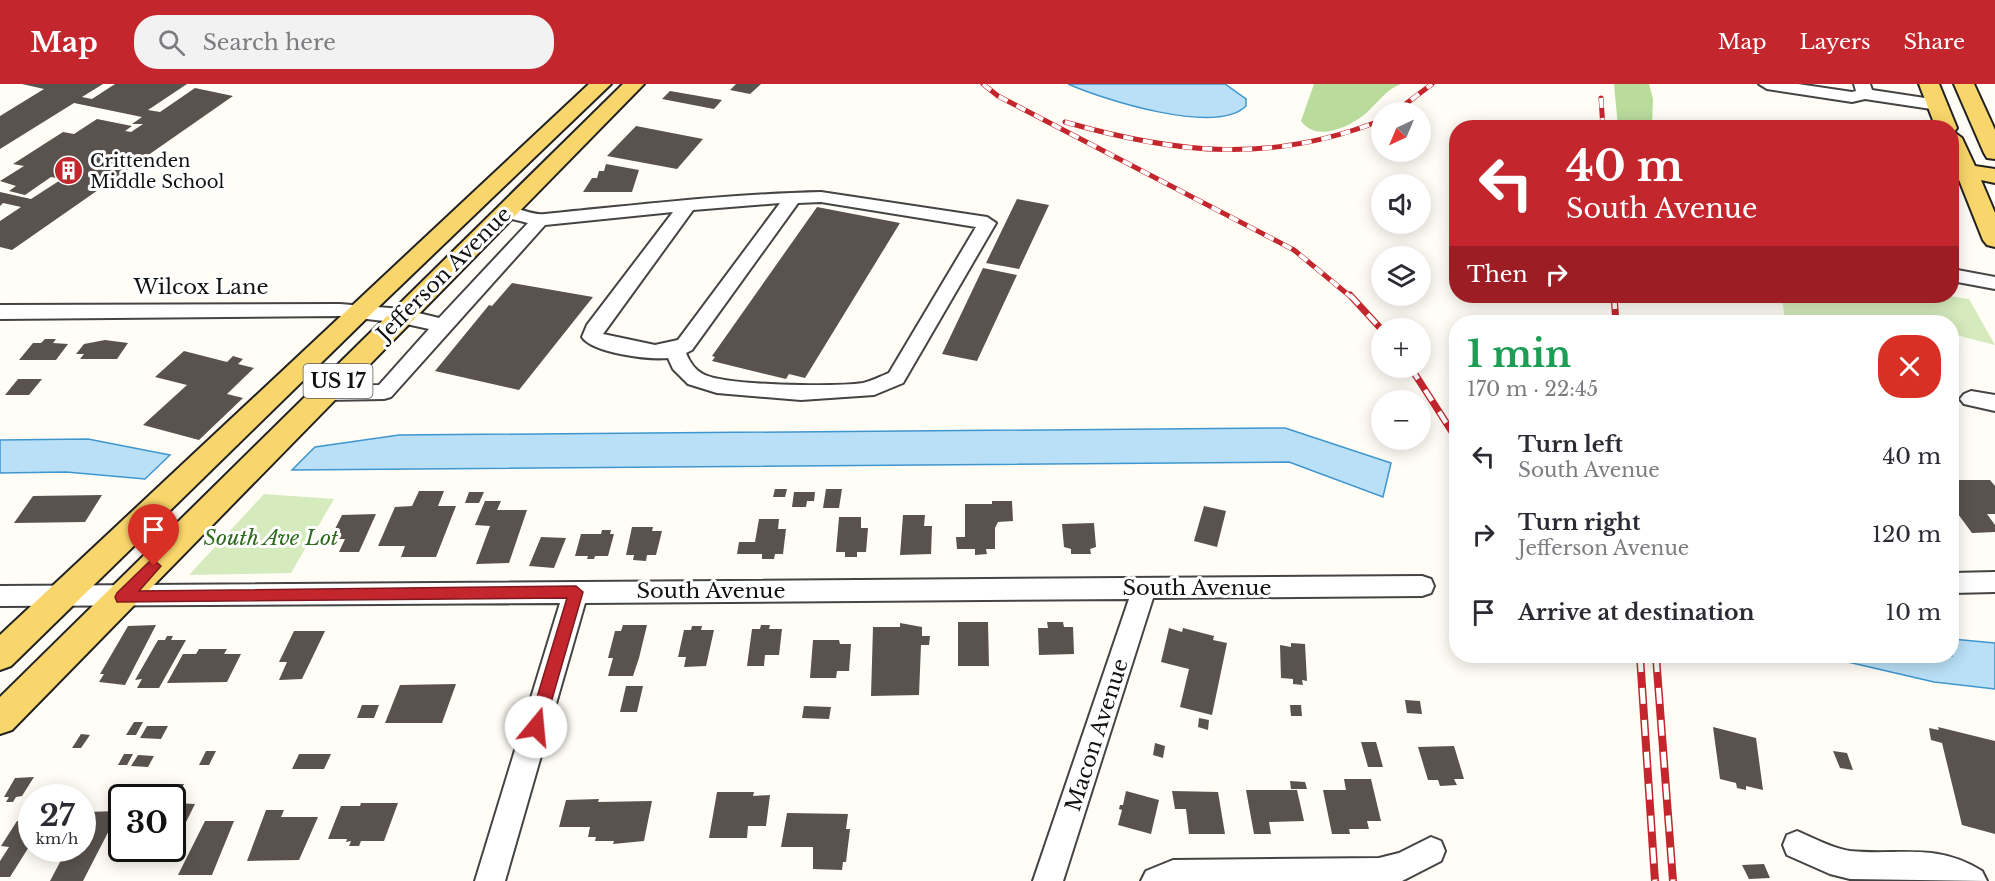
<!DOCTYPE html>
<meta charset="utf-8">
<style>
body{margin:0;font-family:"Libre Baskerville",serif;background:#f2f2f3;color:#2b2b33;height:100vh;display:flex;flex-direction:column;font-size:22px;white-space:nowrap}
*{box-sizing:border-box;margin:0}
p{font-size:20px;color:#7c7c81}
.icon{flex:none;width:33px;height:33px;fill:none;stroke:currentColor;stroke-width:2;stroke-linecap:round;stroke-linejoin:round}
.map{position:relative;flex:1;overflow:hidden}
.details{position:absolute;left:1449px;top:231px;width:510px;height:348px;display:flex;flex-direction:column;background:#fff;border-radius:24px;box-shadow:0 3px 15px #0003}
.details>*{flex:none}
.top-card{position:absolute;left:1449px;top:36px;width:510px;height:183px;border-radius:24px;box-shadow:0 3px 15px #0003;background:#c4262e;color:#fff;overflow:hidden}
.needle{width:39px;rotate:224deg}
.controls{position:absolute;left:1371px;top:18px;display:grid;gap:12px}
.controls a{display:grid;place-items:center;width:60px;height:60px;border-radius:50%;background:#fff;box-shadow:0 3px 15px #0003;font-size:30px}
.speed{position:absolute;left:18px;top:700px;display:flex;gap:12px;font-size:30px;font-weight:700;text-align:center}
.speed>*{display:grid;place-content:center;width:78px;height:78px;border-radius:50%;background:#fff;box-shadow:0 3px 15px #0003;line-height:1}
.speed small{font-size:15px;font-weight:400}
.speed .limit{border:3px solid #111;border-radius:9px;background:#fff;color:#111}
.pin{position:absolute;display:grid;place-items:center;width:51px;height:51px;color:#fff;margin:-62px -26px;border-radius:50% 50% 50% 0;rotate:-45deg;box-shadow:0 0 6px #0007}
.pin .icon{rotate:45deg}
.me{position:absolute;width:66px;margin:-33px;rotate:17deg;stroke-linejoin:round;filter:drop-shadow(0 0 4px #0008)}
.turn{display:flex;align-items:center;gap:21px;height:126px;padding:0 18px;font-size:27px}
.turn .icon{width:78px;height:78px;stroke-width:2.5}
.turn b{display:block;font-size:42px;line-height:51px}
.then{display:flex;align-items:center;height:57px;padding:0 18px;background:#0003;gap:12px;font-size:22px}
.round{display:grid;place-items:center;flex:none;width:63px;height:63px;border-radius:24px;background:#f2f2f3}
.overview{display:flex;align-items:center;justify-content:space-between;height:102px;padding:0 18px}
h1{font-size:36px;font-weight:700;line-height:45px;color:#1e9e55}
ul{padding:0;list-style:none}
li{display:flex;align-items:center;gap:18px;height:78px;padding:0 18px}
li div{flex:1}
li b{display:block;font-size:22px}
li em{font-style:normal}
header{display:flex;align-items:center;gap:36px;box-sizing:border-box;height:84px;padding:0 30px;background:#c4262e;color:#fff}
header strong{font-size:28px}
nav{display:flex;gap:33px;margin-inline-start:auto;font-size:21px}
.search{width:420px;height:54px;background:#f2f2f3;display:flex;align-items:center;gap:15px;box-sizing:border-box;padding:0 21px;border-radius:24px;color:#7c7c81;font-size:22px}
.map>svg:first-child{display:block}
</style>
<header>
<strong>Map</strong>
<div class="search"><svg class="icon" aria-label="search" viewBox="0 0 24 24"><circle cx="10" cy="10" r="6"/><path d="M15 15l6 6"/></svg>Search here</div>
<nav><a>Map</a><a>Layers</a><a>Share</a></nav>
</header>
<div class="map">
<svg width="1995" height="797" viewBox="0 0 1995 797">
<rect width="100%" height="100%" fill="#fffdf5"/>
<path fill="#d5ebbd" d="M1782,212H1949L1969,215L1995,261L1952,250V238L1785,237Z
M264,410L334,415L291,489L189,491Z"/>
<path fill="#b9dc9c" d="M1314,0H1401C1385,6 1377,20 1364,31C1347,44 1316,58 1301,37Z
M1614,0H1649L1653,15L1652,43H1618Z"/>
<path fill="#b9e0f7" stroke="#3f96cf" stroke-width="1.5" d="M1068,0H1225L1246,15V22C1216,52 1102,15 1068,0Z
M1285,344L1391,379L1383,413L1289,378L292,386L315,363L399,351Z
M88,355L170,371L145,395L66,388L0,389V356Z
M1952,555L1995,559V605L1934,598L1822,572H1952Z"/>
<path fill="#5a524d" d="M22,0H103L82,13L92,15L115,0H187L148,26L160,28L195,4L233,12L12,166L0,163V137L21,123L3,119L0,122V108L31,115L62,95L51,93L25,111L9,107L16,102L0,97L24,82L13,80L63,48L74,50L97,35L132,42L125,47L131,48L143,40H132L142,33L74,19L0,65V32L44,5Z
M736,0H761L750,10L730,6Z
M670,7L722,16L714,25L662,15Z
M636,42L703,55L677,85L607,72Z
M606,80L639,86L632,108H583L592,94H597L599,87H604Z
M1017,115L1049,121L1019,185L986,179Z
M817,123L900,139L805,294L789,290L786,295L712,277L715,273L712,272Z
M983,184L1017,191L977,277L942,270Z
M512,199L593,213L519,306L435,287L489,221L492,222Z
M45,255H56L53,259L68,260L56,276H19L33,259H41Z
M105,256L128,259L117,275H80L84,270H76L84,260Z
M184,267L227,278L233,272L243,275L238,280L254,284L227,310L243,314L199,356L143,341L187,301L155,293Z
M18,295H42L29,311H5Z
M1952,396H1990L1995,402V430H1987L1995,441V448L1972,449L1958,430H1952Z
M775,405H787L785,413H773Z
M826,405H842L839,424H823Z
M419,407H444L438,422H456L436,473H401L405,462H378L395,423L412,422Z
M469,408H484L479,419H465Z
M794,408H815L814,417H807L806,423H792Z
M102,411L85,438L14,439L33,412Z
M485,417H501L497,426H527L509,479L476,480L490,442L475,441Z
M992,417H1012L1013,437L998,438L995,444V465H986L987,470L975,471V465H957L956,453H965V420H992Z
M1204,422L1226,427L1217,463L1194,457Z
M376,430L359,468H339L345,455H330L342,431Z
M903,431H925L924,442H932L931,470L900,471Z
M839,433H861V444H868L866,468H857V473H845V468H836Z
M759,435H779L778,445H786L783,470H775L774,475H762V470H737L739,458H755Z
M1094,439L1096,463L1090,465L1091,470H1071V465L1064,463L1062,440Z
M632,443H653L652,447H662L656,471H647L646,477L633,476L634,471H626Z
M602,446H611L610,450H614L608,472H595L594,475H587L588,472H575L581,450H601Z
M541,453L566,454L554,484L529,482Z
M958,538H988L989,582H958Z
M1047,538H1063L1064,543H1073L1074,570L1039,571L1038,544H1048Z
M900,539L922,543V552H930L929,561H921L919,611L871,612L873,543H900Z
M156,541L125,601L99,598L104,590H100L128,542Z
M623,541H647L639,574L633,592H608L613,574H608L615,547H621Z
M761,541H770L769,545H782L779,571H765L764,582H747L752,545H760Z
M692,542H702L701,546H714L706,582L684,583L686,573H678L684,546H691Z
M1169,544L1182,548L1183,544L1214,552L1213,556L1227,559L1212,631L1180,623L1189,585L1161,578Z
M294,547H325L302,595L279,596L287,578H279Z
M167,552H173L171,556H186L159,604H137L142,595L135,596L158,556H165Z
M813,556H839L840,560H851L849,587H837L836,594H810Z
M1291,559L1305,560L1307,597L1302,596L1303,601L1293,600V595L1281,594L1280,561L1291,563Z
M199,565H227L224,570H241L227,598L167,599L183,570H196Z
M456,600L442,639H385L400,601Z
M626,602H643L637,628H620Z
M1405,616L1420,617L1422,630L1407,629Z
M362,621H379L374,634H357Z
M1290,621H1301L1302,632H1291Z
M804,622L831,623L829,635L802,634Z
M1199,634L1209,636L1208,646L1198,643Z
M134,638H143L136,651H126Z
M147,642H168L161,655L140,654Z
M1713,643L1756,654L1763,706L1746,702V706L1737,704L1736,699L1720,695Z
M1938,643L1995,657V750L1962,741L1942,659L1931,656L1929,644L1939,646Z
M81,650L90,651L81,664H72Z
M1361,658H1376L1383,683H1368Z
M1155,659L1165,662L1163,674L1153,671Z
M1454,662L1464,695H1454L1457,701L1440,702L1438,696H1428L1418,663Z
M206,667H216L209,681H199Z
M1833,667L1847,669L1853,686L1840,684Z
M124,670H133L127,681H118Z
M299,670H331L324,685H292Z
M138,671L154,672L148,683L131,682Z
M34,693L22,712L16,713L13,718H6L9,713H4L15,694Z
M1344,695H1371L1381,737H1367L1369,745H1349L1350,750H1332L1323,706H1346Z
M1290,697L1305,698L1307,705H1291Z
M152,700H184L174,719L195,720L177,756H172V714H145Z
M1246,706H1297L1304,737L1269,738L1271,750H1254Z
M1126,707L1159,716L1151,750L1118,741L1122,726L1119,725L1120,721H1123Z
M1172,707L1218,708L1225,750H1189L1186,725H1175Z
M717,708H754L753,712L770,711L766,742H748L747,754H709Z
M599,715L598,718L652,717L644,757L613,760L614,757H595L596,753H588L590,743H559L566,716Z
M361,719H398L384,757H361L359,762H349L351,757L346,758L347,755H328L341,722H360Z
M266,726H284L281,733H318L299,776L247,777Z
M119,727L83,797H50L67,765H82V737L87,728Z
M787,729L848,730L846,745H850L846,778H843L842,786L813,785V763H781Z
M17,737H32V758L10,793H0V777L9,763L1,762Z
M205,737H234L212,791H178Z
M1764,780L1770,794L1749,795L1742,781Z"/>
<g fill="none" stroke-linecap="round" stroke-linejoin="round">
<defs>
<path id="minor" d="M1759,0H1798L1852,8L1856,7L1854,0H1870L1872,6L1938,16L1946,21L1938,26L1865,15L1852,18L1767,5Z
M821,108L987,133L996,139L903,299L874,311L801,316L717,309L688,300L673,285L668,274C649,276 592,269 582,253L587,241L673,128L545,141L391,313L384,315L326,316L319,314L316,309L319,304L326,302L379,301L429,245L402,239L340,232L0,235V221L340,220L402,225L439,234L528,139L500,132L497,128L500,124C515,120 530,132 545,130C637,121 728,110 821,108ZM821,118L976,143L889,289C881,292 872,297 863,299C836,303 724,302 703,290C695,286 689,277 686,269L692,266L798,119ZM780,119L678,256L655,261L603,250L693,126Z
M1952,185L1995,193V205L1952,197Z
M1971,307L1995,311V327L1964,320L1960,315L1964,310Z
M1995,488V508L1952,509V489Z
M1422,492L1431,495L1434,502L1431,509L1422,512L1153,514L1063,797H1033L1129,515L585,519L505,797H475L560,519L0,522V502Z
M1797,747C1814,754 1831,764 1850,767C1900,772 1935,758 1982,787L1987,797L1850,795L1830,790L1787,771L1783,761L1787,751Z
M1431,753L1441,757L1445,767L1441,777L1402,797H1141L1146,787L1173,776L1379,774L1399,769Z"/>
<path id="major" d="M589,0H611L368,233L11,582L0,586V551Z
M623,0H644L12,646L0,650V613Z
M1919,0H1939L1957,44L1954,48L1962,54L1975,82L1995,85V99L1981,96L1995,129V163L1987,161L1983,156L1952,78V44H1936Z
M1954,0H1974L1995,46V75L1987,74L1984,69Z"/>
</defs>
<use href="#minor" stroke="#444" stroke-width="4"/>
<use href="#major" stroke="#222" stroke-width="4"/>
<use href="#minor" fill="#fff" fill-rule="evenodd"/>
<use href="#major" fill="#f9d66b" fill-rule="evenodd"/>
<defs>
<path id="rail-far2" d="M983,0L998,12L1294,166L1351,213
M1601,14L1603,44
M1395,28L1432,0
M1065,38C1177,70 1271,80 1382,36"/>
<path id="rail-far1" d="M1350,211L1382,246
M1614,212L1616,238
M1411,284L1456,354"/>
<path id="rail" d="M1640,572L1655,797
M1656,572L1673,797"/>
</defs>
<use href="#rail-far2" stroke="#c4262e" stroke-width="5"/>
<use href="#rail-far1" stroke="#c4262e" stroke-width="7"/>
<use href="#rail" stroke="#c4262e" stroke-width="8"/>
<use href="#rail-far2" stroke="#fff" stroke-width="4" stroke-dasharray="10" stroke-linecap="butt"/>
<use href="#rail-far1" stroke="#fff" stroke-width="4.5" stroke-dasharray="13" stroke-linecap="butt"/>
<use href="#rail" stroke="#fff" stroke-width="5" stroke-dasharray="16" stroke-linecap="butt"/>
</g>
<path fill="#c4262e" stroke="#7f191e" stroke-width="1.5" d="M154,476L161,482L139,507L576,502L583,508L544,643L541,648L536,651L530,648L528,643L567,514L117,518L115,513L117,509L149,478Z"/>
<defs>
<symbol id="building-disc" viewBox="-11 -11 22 22"><circle r="9.5" fill="#c4262e" stroke="#fff"/><path d="M-4-6H4V6H1V3H-1V6H-4ZM-2.5-4.3h1.7v1.8h-1.7ZM.8-4.3h1.7v1.8H.8ZM-2.5-1h1.7V.8h-1.7ZM.8-1h1.7V.8H.8Z" fill="#fff"/></symbol>
</defs>
<g fill-rule="evenodd">
<use href="#building-disc" x="52" y="70" width="33" height="33"/>
</g>
<g text-anchor="middle" stroke-width="6" stroke-linejoin="round" paint-order="stroke">
<g font-size="18" fill="#111" stroke="#fff" text-anchor="start">
<text x="90" y="83">Crittenden<tspan x="90" dy="21">Middle School</tspan></text>
</g>
<rect fill="#fff" stroke="#585858" stroke-width="1.5" x="303.5" y="280" width="69" height="34" rx="4.5"/>
<g font-size="20" font-weight="bold" fill="#111">
<text x="338" y="304">US 17</text>
</g>
<g font-size="21" fill="#111" stroke="#fff">
<text transform="translate(444 190) rotate(-45)" y="7">Jefferson Avenue</text>
<text x="201" y="210">Wilcox Lane</text>
<text x="1197" y="511">South Avenue</text>
<text x="711" y="514">South Avenue</text>
<text transform="translate(1097 651) rotate(-72)" y="7">Macon Avenue</text>
</g>
<g font-size="21" font-style="italic" fill="#2f6b1f" stroke="#fff">
<text x="271" y="461">South Ave Lot</text>
</g>
</g>
</svg>
<div class="controls">
<a><svg class="needle" viewBox="-14 -14 28 28"><path d="M0-13l5 13h-10z" fill="#e53935"/><path d="M0 13l5-13h-10z" fill="#7c7c81"/></svg></a>
<a><svg class="icon" aria-label="sound" viewBox="0 0 24 24"><path d="M4 9h4l5-4v14l-5-4H4zM17 9q2 3 0 6"/></svg></a>
<a><svg class="icon" aria-label="layers" viewBox="0 0 24 24"><path d="M12 4l9 5-9 5-9-5zM3 14l9 5 9-5"/></svg></a>
<a>+</a>
<a>−</a>
</div>
<div class="speed"><div>27<small>km/h</small></div><div class="limit">30</div></div>
<div class="pin" style="left:154px;top:482px;background:#d93025"><svg class="icon" aria-label="arrive" viewBox="0 0 24 24"><path d="M6 21V4h12l-3 4 3 4H6"/></svg></div>
<svg class="me" style="left:536px;top:643px" viewBox="-20 -20 40 40"><circle r="19" fill="#fff"/><path d="M0-13L10 11 0 6-10 11z" fill="#c4262e"/></svg>
<div class="top-card">
<div class="turn"><svg class="icon" aria-label="left" viewBox="0 0 24 24"><path d="M17 20v-9H6M10 6l-5 5 5 5"/></svg><div><b>40 m</b>South Avenue</div></div>
<div class="then">Then<svg class="icon" aria-label="right" viewBox="0 0 24 24"><path d="M7 20v-9h11M14 6l5 5-5 5"/></svg></div>
</div>
<section class="details">
<div class="overview"><div><h1>1 min</h1><p>170 m · 22:45</p></div><a class="round" style="background:#d93025;color:#fff"><svg class="icon" aria-label="close" viewBox="0 0 24 24"><path d="M6 6l12 12M18 6L6 18"/></svg></a></div>
<ul>
<li><svg class="icon" aria-label="left" viewBox="0 0 24 24"><path d="M17 20v-9H6M10 6l-5 5 5 5"/></svg><div><b>Turn left</b><p>South Avenue</p></div><em>40 m</em></li>
<li><svg class="icon" aria-label="right" viewBox="0 0 24 24"><path d="M7 20v-9h11M14 6l5 5-5 5"/></svg><div><b>Turn right</b><p>Jefferson Avenue</p></div><em>120 m</em></li>
<li><svg class="icon" aria-label="arrive" viewBox="0 0 24 24"><path d="M6 21V4h12l-3 4 3 4H6"/></svg><div><b>Arrive at destination</b></div><em>10 m</em></li>
</ul>
</section>
</div>
